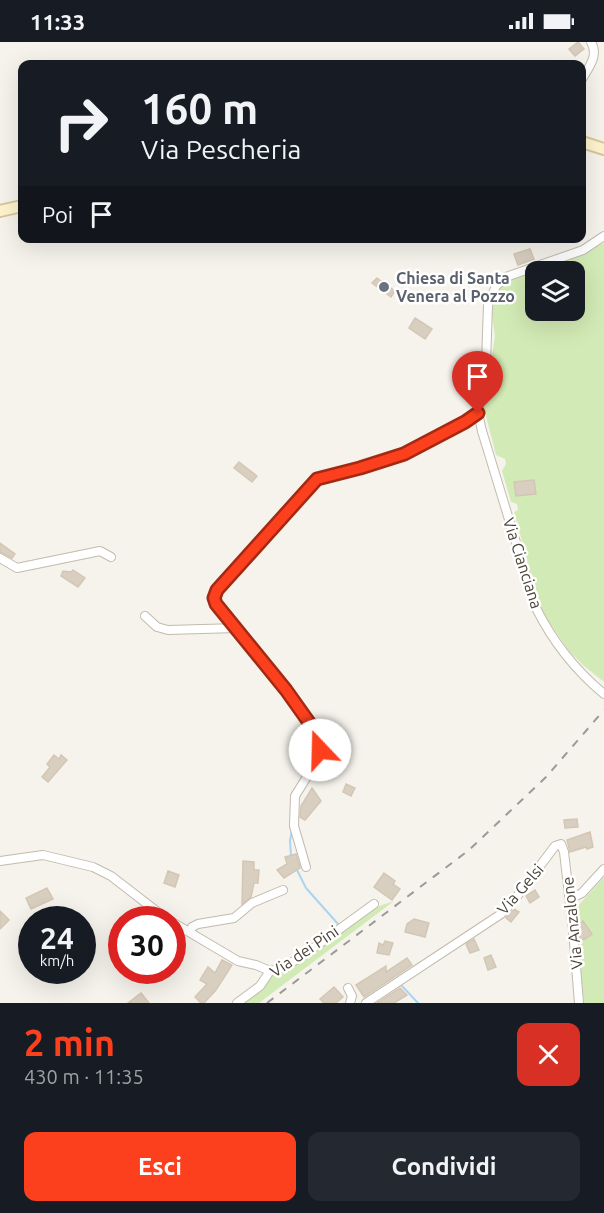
<!DOCTYPE html>
<html lang="it">
<meta charset="utf-8">
<style>
body{margin:0;font-family:Ubuntu,sans-serif;background:#242831;color:#f1f3f6;height:100vh;display:flex;flex-direction:column;font-size:22px;white-space:nowrap}
*{box-sizing:border-box;margin:0}
p{font-size:20px;color:#9ea1a6}
.icon{flex:none;width:33px;height:33px;fill:none;stroke:currentColor;stroke-width:2;stroke-linecap:round;stroke-linejoin:round}
.map{position:relative;height:961px;overflow:hidden}
.panel{display:flex;flex-direction:column;background:#171b24;flex:1}
.panel>*{flex:none}
.guide{position:absolute;left:18px;top:18px;width:568px;height:183px;border-radius:12px;box-shadow:0 6px 24px #0002;background:#171b24;color:#f1f3f6;overflow:hidden}
.tools{position:absolute;left:525px;top:219px;display:grid;gap:12px}
.tools a{display:grid;place-items:center;width:60px;height:60px;border-radius:12px;background:#171b24;box-shadow:0 6px 24px #0002;font-size:30px}
.speed{position:absolute;left:18px;top:864px;display:flex;gap:12px;font-size:30px;font-weight:700;text-align:center}
.speed>*{display:grid;place-content:center;width:78px;height:78px;border-radius:50%;background:#171b24;box-shadow:0 6px 24px #0002;line-height:1}
.speed small{font-size:15px;font-weight:400}
.speed .limit{border:9px solid #d22;background:#fff;color:#111}
.pin{position:absolute;display:grid;place-items:center;width:51px;height:51px;color:#fff;margin:-62px -26px;border-radius:50% 50% 50% 0;rotate:-45deg;box-shadow:0 0 6px #0007}
.pin .icon{rotate:45deg}
.me{position:absolute;width:66px;margin:-33px;rotate:339deg;stroke-linejoin:round;filter:drop-shadow(0 0 4px #0008)}
.turn{display:flex;align-items:center;gap:21px;height:126px;padding:0 24px;font-size:27px}
.turn .icon{width:78px;height:78px;stroke-width:2.5}
.turn b{display:block;font-size:42px;line-height:51px}
.then{display:flex;align-items:center;height:57px;padding:0 24px;background:#0003;gap:12px;font-size:22px}
.round{display:grid;place-items:center;flex:none;width:63px;height:63px;border-radius:12px;background:#242831}
.summary{display:flex;align-items:center;justify-content:space-between;height:102px;padding:0 24px}
h1{font-size:36px;font-weight:700;line-height:45px;color:#fc3f1d}
.action{display:flex;gap:12px;margin-top:auto;padding:12px 24px}
.action a{flex:1;height:69px;border-radius:12px;background:#fc3f1d;color:#fff;font-size:24px;font-weight:700;line-height:69px;text-align:center}
.action a+a{background:#242831;color:#f1f3f6}
.status{display:flex;justify-content:space-between;align-items:center;height:42px;padding:0 30px;background:#171b24;direction:ltr}
.status svg{height:16px;fill:currentColor}
.map>svg:first-child{display:block}
</style>
<div class="status"><b>11:33</b><svg viewBox="0 0 49 12"><path d="M0 12V9h3v3zM5 12V6h3v6zM10 12V3h3v9zM15 12V0h3v12zM26 1h20v11H26zM47 4h2v5h-2z"/></svg></div>
<div class="map">
<svg width="604" height="961" viewBox="0 0 604 961">
<rect width="100%" height="100%" fill="#f6f3ec"/>
<path fill="#d2eab5" fill-rule="evenodd" d="M604,201V640L584,624L569,609L541,568L514,470L518,468L517,462L511,460L502,429L506,422L505,417L496,413L484,366L495,294L492,274L493,258L496,250L507,239L564,220ZM536,230H574V268H536Z
M604,835V961H584L578,898L579,882L576,872L578,864Z
M394,859L259,961H242L265,944L272,932L292,924L370,867Z"/>
<g fill="none" stroke-linecap="round" stroke-linejoin="round">
<path stroke="#a9d4f2" stroke-width="2" d="M291,814L290,799L292,788
M297,828L306,846L338,882
M401,943L418,961"/>
</g>
<path fill="#d8cfc1" stroke="#d3c7b4" stroke-width="1.5" d="M578,0L584,7L575,14L569,7Z
M530,207L534,217L518,223L514,212Z
M377,236L395,249L391,255L372,241Z
M415,276L432,287L425,297L409,286Z
M239,420L257,434L252,440L234,426Z
M534,438L536,452L516,454L514,440Z
M0,501L15,512L12,516L0,510Z
M73,528L85,536L78,545L61,534L63,529L71,530Z
M54,713L59,717L61,713L67,718L48,740L42,735L50,725L47,722Z
M346,742L355,746L351,754L343,750Z
M312,746L321,759L305,778L300,775L301,764Z
M577,777L578,785L565,786L564,778Z
M590,790L593,805L587,807L586,805L570,810L567,798Z
M296,812L300,826L284,836L277,828L287,822L285,815Z
M243,819L254,820V828H259L258,841H254L251,855L242,862Z
M168,829L179,833L175,845L164,841Z
M384,831L395,839L393,842L400,847L392,858L374,845Z
M47,846L53,857L31,867L26,856Z
M535,848L539,855L530,861L526,854Z
M514,867L519,870L511,880L506,876Z
M0,869L9,878L0,887Z
M414,877L429,881L425,895L405,890L407,882Z
M583,879L592,892L585,897L580,898L579,883Z
M474,897L479,908L470,911L466,902Z
M385,899L393,901L389,913L377,911L379,901L383,903Z
M491,913L496,925L488,928L484,916Z
M407,916L412,923L364,955L356,943L386,924V930Z
M222,918L232,923L216,948L204,961H201L195,955L207,942L200,938L208,925L215,931Z
M334,945L343,955L336,961H324L320,957Z
M400,946L407,953L394,961H377Z
M141,951L149,961H128Z"/>
<g fill="none" stroke-linecap="round" stroke-linejoin="round">
<defs>
<path id="street" d="M582,37C589,25 599,13 591,0
M604,194L583,208L506,235L496,244L488,263L486,321L478,371L482,389L536,566C553,600 575,628 604,652
M0,516L17,526L100,509L111,515
M145,574L157,585L168,588L237,586
M0,819L43,813L93,825L111,834L168,878
M306,825L294,784L295,754L318,717L320,701L318,693L286,648L216,562L214,556L217,548L317,437L360,426L404,412L478,371
M570,857L582,851L604,827
M172,880L238,919L256,923L270,929
M190,890L192,885L198,882L234,876L252,861L283,848
M348,946L352,954L350,961
M237,961L260,944L270,929L282,926L301,915L374,862
M366,961L501,872L515,857L555,804L561,802L564,810L573,888L579,961"/>
<path id="secondary" d="M582,100L604,107
M0,169L22,164"/>
</defs>
<use href="#street" stroke="#c2bbae" stroke-width="10"/>
<use href="#secondary" stroke="#d6c79b" stroke-width="14"/>
<use href="#street" stroke="#fff" stroke-width="8"/>
<use href="#secondary" stroke="#fff3cd" stroke-width="10"/>
<path stroke="#9a9a9a" stroke-width="2" stroke-dasharray="8 8" stroke-linecap="butt" d="M267,961L469,808L546,735L604,668"/>
</g>
<g fill="none" stroke-linecap="round" stroke-linejoin="round">
<defs>
<path id="route" d="M320,708L318,693L286,648L216,562L214,556L217,548L317,437L360,426L404,412L465,380L478,371"/>
</defs>
<use href="#route" stroke="#a42913" stroke-width="15"/>
<use href="#route" stroke="#fc3f1d" stroke-width="10"/>
</g>
<circle fill="#6b7280" stroke="#fff" stroke-width="2" cx="384" cy="245" r="6"/>
<g text-anchor="middle" stroke-width="5" stroke-linejoin="round" paint-order="stroke">
<g font-size="16" font-weight="bold" fill="#5b616d" stroke="#fff" text-anchor="start">
<text x="396" y="242">Chiesa di Santa<tspan x="396" dy="18">Venera al Pozzo</tspan></text>
</g>
<g font-size="16" fill="#4b4439" stroke="#fff">
<text transform="translate(523 521) rotate(72)" y="6">Via Cianciana</text>
<text transform="translate(520 847) rotate(-49)" y="6">Via Gelsi</text>
<text transform="translate(572 881) rotate(-96)" y="6">Via Anzalone</text>
<text transform="translate(304 909) rotate(-34)" y="6">Via dei Pini</text>
</g>
</g>
</svg>
<div class="tools">
<a><svg class="icon" aria-label="layers" viewBox="0 0 24 24"><path d="M12 4l9 5-9 5-9-5zM3 14l9 5 9-5"/></svg></a>
</div>
<div class="speed"><div>24<small>km/h</small></div><div class="limit">30</div></div>
<div class="pin" style="left:478px;top:371px;background:#d93025"><svg class="icon" aria-label="arrive" viewBox="0 0 24 24"><path d="M6 21V4h12l-3 4 3 4H6"/></svg></div>
<svg class="me" style="left:320px;top:708px" viewBox="-20 -20 40 40"><circle r="19" fill="#fff"/><path d="M0-13L10 11 0 6-10 11z" fill="#fc3f1d"/></svg>
<div class="guide">
<div class="turn"><svg class="icon" aria-label="right" viewBox="0 0 24 24"><path d="M7 20v-9h11M14 6l5 5-5 5"/></svg><div><b>160 m</b>Via Pescheria</div></div>
<div class="then">Poi<svg class="icon" aria-label="arrive" viewBox="0 0 24 24"><path d="M6 21V4h12l-3 4 3 4H6"/></svg></div>
</div>
</div>
<section class="panel">
<div class="summary"><div><h1>2 min</h1><p>430 m · 11:35</p></div><a class="round" style="background:#d93025;color:#fff"><svg class="icon" aria-label="close" viewBox="0 0 24 24"><path d="M6 6l12 12M18 6L6 18"/></svg></a></div>
<div class="action"><a>Esci</a><a>Condividi</a></div>
</section>
